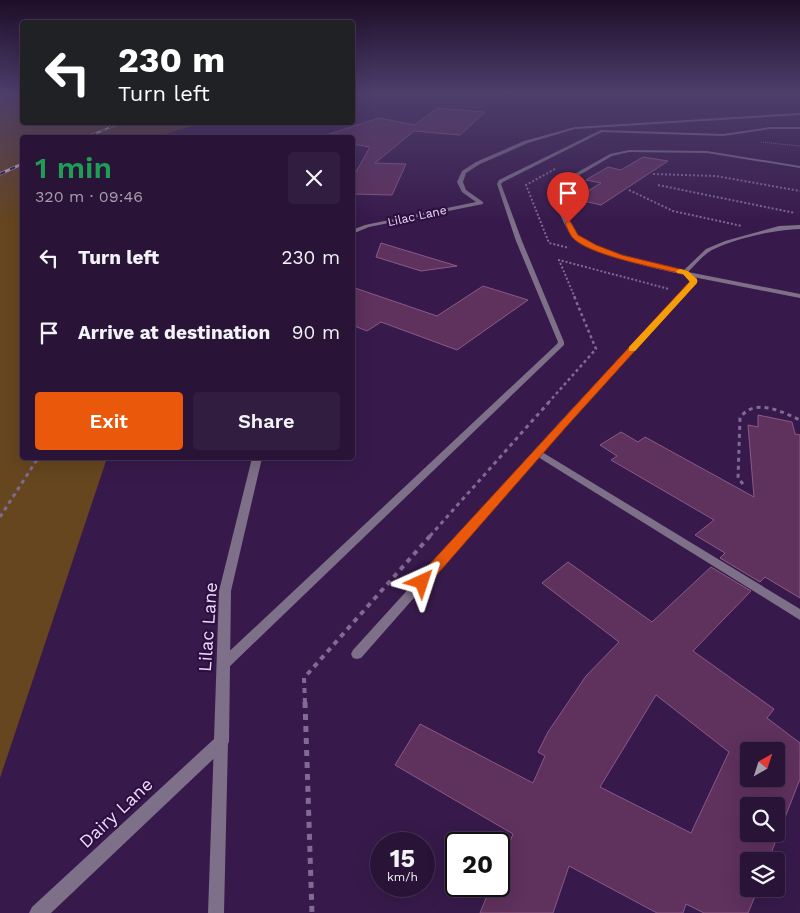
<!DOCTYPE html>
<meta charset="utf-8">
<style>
body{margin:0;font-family:"Work Sans",sans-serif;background:#311d40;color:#f1f3f6;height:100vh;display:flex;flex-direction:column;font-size:19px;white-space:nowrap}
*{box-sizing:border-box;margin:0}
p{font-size:16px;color:#a59eae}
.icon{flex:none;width:28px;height:28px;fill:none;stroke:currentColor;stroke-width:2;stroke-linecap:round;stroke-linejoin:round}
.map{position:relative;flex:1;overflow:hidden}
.drawer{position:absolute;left:20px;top:135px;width:335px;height:325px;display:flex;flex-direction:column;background:#291438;border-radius:5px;box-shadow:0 5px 20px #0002,0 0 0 1px #453353}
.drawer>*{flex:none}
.hud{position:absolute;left:20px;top:20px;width:335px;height:105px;border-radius:5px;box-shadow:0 5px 20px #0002,0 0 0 1px #453353;background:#202124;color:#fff;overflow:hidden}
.needle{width:32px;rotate:39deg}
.buttons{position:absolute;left:740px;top:742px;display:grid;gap:10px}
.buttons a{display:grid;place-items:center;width:45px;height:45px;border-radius:5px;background:#291438;box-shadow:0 5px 20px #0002,0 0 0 1px #453353;font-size:25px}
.speed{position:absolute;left:370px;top:832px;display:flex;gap:10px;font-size:25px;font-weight:700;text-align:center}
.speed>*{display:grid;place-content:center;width:65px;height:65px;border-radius:50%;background:#291438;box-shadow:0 5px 20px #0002,0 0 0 1px #453353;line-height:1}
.speed small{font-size:12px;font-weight:400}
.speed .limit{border:2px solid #111;border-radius:8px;background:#fff;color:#111}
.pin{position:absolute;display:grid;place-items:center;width:42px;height:42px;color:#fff;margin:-51px -21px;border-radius:50% 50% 50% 0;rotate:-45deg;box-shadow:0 0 5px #0007}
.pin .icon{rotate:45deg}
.me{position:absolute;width:55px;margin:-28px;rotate:42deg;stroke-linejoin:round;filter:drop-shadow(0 0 4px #0008)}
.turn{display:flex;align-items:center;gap:18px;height:105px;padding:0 15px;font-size:22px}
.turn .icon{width:65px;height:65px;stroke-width:2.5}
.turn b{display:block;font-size:35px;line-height:42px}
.round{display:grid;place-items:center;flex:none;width:52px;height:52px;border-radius:5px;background:#311d40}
.head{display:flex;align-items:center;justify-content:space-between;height:85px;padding:0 15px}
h1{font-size:30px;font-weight:600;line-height:38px;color:#1e9e55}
.action{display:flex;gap:10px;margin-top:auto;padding:10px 15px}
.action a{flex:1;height:58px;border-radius:5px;background:#ea580c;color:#fff;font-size:20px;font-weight:600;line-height:58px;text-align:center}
.action a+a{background:#311d40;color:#f1f3f6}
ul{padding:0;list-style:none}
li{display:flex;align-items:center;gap:15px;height:75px;padding:0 15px}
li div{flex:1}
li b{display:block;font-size:19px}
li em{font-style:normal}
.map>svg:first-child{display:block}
</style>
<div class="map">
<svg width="800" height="913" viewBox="0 0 800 913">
<rect width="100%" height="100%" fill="#371a4b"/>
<path fill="#66461f" d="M0,94H22V122L202,123L155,137L22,138V458H107L0,778Z"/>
<path fill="#5f315d" stroke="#8a5a87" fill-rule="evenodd" d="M437,108L485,112L460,135L414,131L375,163L406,164L392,195L352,194V179L370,147L352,144V138H317L379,118L415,125Z
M643,157L668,161L601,205L575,199L601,183L586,180L608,167L621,170Z
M381,243L457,266L421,271L376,257Z
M483,286L528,300L457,350L381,322L367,331L352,325V287L437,316Z
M758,415L792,422L795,434L800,435V598L765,577L760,582L720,558L725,553L695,535L714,520L611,460L617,456L600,445L621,432L638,442L645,437L754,497L748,425L758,427Z
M568,562L652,622L711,567L751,591L693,651L774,709L767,718L800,743V779L768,861H749V889H758L748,913H704L686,904L683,913H657L569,866L553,913H480L491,886H499V868L513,834L395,765L420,724L533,783L545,756L538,752L548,732L586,676L619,642L542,583ZM656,695L729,752L691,833L600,787ZM749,751H776V779H749ZM749,806H776V834H749Z"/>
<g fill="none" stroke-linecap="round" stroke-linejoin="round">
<path stroke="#816a93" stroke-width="1" stroke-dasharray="1 1" stroke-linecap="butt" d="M761,142L800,146"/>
<path stroke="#816a93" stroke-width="2" stroke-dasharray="2 2" stroke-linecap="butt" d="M555,169L526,185L549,243L569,248
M653,174L716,176L800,191
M658,185L795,213
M629,190L673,211L742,226
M575,298L559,260L669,289"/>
<path stroke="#816a93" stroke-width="2.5" stroke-dasharray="3 3" stroke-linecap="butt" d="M548,403L596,349L574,296"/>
<path stroke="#816a93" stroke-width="3" stroke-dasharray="4 4" stroke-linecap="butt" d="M743,484L738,478L740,418C754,397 783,412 800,420
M0,517L38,458
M430,536L549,402"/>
<path stroke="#816a93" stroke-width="4" stroke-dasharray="5 5" stroke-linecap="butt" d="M305,703L304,678L431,535"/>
<path stroke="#816a93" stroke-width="5" stroke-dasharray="6 6" stroke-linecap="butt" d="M305,702L312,913"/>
<path fill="#7d7088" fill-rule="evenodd" d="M770,127H800V129H770L723,136L602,132L503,182L501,184L522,241L564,342V345L227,669L223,670L219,669L217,665L219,661L557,344L558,342L516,241L497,184L499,180L601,130L723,134Z
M629,150L707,151L800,166V168L707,153L629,152L612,156L559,187L556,191V195L574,231C590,253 656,265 683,271L706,249L725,241L779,226L800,225V229C774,230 735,238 712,250C703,255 695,265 688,272L800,294V298L693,277L697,281L695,284L542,452L800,609V620L538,457L361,658L357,659L353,658L351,654L353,650L559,423L690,282L685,275C658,269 591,255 573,237C566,229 562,218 558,210C554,200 549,195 555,185L610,154Z
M221,736L226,738L228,742L224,913H208L214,742L216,738Z"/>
<path fill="#7d7088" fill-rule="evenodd" d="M800,113V115L575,129L528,143L480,164L466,173L463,182L466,190L483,202V204L369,227L352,234V230L365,225L476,202L462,192L457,182L462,171L476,162L524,141L575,127Z
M252,458H262L231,591L229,742L226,747L51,913H29L32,907L214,739L219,591Z"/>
<defs>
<path id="rail-far1" d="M84,138L123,122"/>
<path id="rail" d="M0,174L22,164"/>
</defs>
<use href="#rail-far1" stroke="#d3c1e3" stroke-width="2"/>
<use href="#rail" stroke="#d3c1e3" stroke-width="3"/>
<use href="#rail-far1" stroke="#2d1040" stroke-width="1" stroke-dasharray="4.5" stroke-linecap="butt"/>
<use href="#rail" stroke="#2d1040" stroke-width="2" stroke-dasharray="5.5" stroke-linecap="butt"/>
</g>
<linearGradient id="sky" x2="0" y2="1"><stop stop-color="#1e0e29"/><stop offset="0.42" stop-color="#4d3e6c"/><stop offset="1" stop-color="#4d3e6c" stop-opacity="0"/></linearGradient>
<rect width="800" height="222" fill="url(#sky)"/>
<path fill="#ea580c" stroke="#983908" d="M568,221H570L578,235L596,245L622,255L688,271L698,281L566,427L427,586L422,587L417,586L415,582L417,578L690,281L683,274C658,268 587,255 572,237C569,233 567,227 565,223Z"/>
<path fill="#f59e0b" d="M680,269L688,271L697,279V283L635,351H629V347L690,282L683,274L677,273L676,271Z"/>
<g text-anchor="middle" stroke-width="4.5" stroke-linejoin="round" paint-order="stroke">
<g font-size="12" fill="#ebdbfa" stroke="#2d1040">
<text transform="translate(417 216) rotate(-12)" y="4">Lilac Lane</text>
</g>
<g font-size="18" fill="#ebdbfa" stroke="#2d1040">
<text transform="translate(208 627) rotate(-86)" y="6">Lilac Lane</text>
<text transform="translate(116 813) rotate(-43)" y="6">Dairy Lane</text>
</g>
</g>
</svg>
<div class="buttons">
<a><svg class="needle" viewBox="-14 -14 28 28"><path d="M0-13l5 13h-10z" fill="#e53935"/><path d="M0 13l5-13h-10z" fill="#a59eae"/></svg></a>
<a><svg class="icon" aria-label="search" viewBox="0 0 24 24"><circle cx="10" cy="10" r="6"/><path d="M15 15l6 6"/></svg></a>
<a><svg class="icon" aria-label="layers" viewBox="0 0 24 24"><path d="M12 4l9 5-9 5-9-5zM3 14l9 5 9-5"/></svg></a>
</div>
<div class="speed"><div>15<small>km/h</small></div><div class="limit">20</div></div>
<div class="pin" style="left:568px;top:223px;background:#d93025"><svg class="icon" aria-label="arrive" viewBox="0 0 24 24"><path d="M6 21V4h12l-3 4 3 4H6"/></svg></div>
<svg class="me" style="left:422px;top:582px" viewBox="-20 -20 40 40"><path d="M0-17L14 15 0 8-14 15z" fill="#ea580c" stroke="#fff" stroke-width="4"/></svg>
<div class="hud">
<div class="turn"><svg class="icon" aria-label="left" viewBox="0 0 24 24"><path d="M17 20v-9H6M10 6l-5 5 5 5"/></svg><div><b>230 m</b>Turn left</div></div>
</div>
<section class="drawer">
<div class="head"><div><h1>1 min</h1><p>320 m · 09:46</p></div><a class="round"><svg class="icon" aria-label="close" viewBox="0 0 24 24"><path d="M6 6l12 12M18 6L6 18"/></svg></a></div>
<ul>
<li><svg class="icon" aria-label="left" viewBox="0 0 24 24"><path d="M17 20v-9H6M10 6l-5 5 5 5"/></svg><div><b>Turn left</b></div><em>230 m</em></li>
<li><svg class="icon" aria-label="arrive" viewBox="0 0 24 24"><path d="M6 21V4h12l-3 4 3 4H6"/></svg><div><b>Arrive at destination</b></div><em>90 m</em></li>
</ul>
<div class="action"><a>Exit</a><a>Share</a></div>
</section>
</div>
